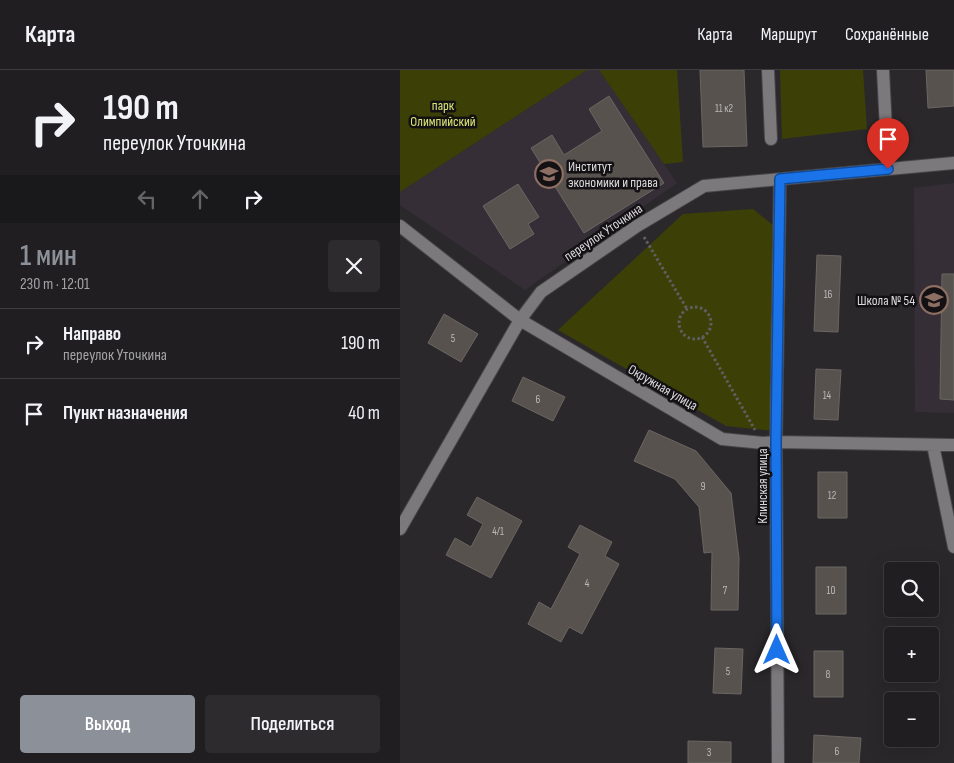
<!DOCTYPE html>
<html lang="ru">
<meta charset="utf-8">
<style>
body{margin:0;font-family:"Sofia Sans Condensed",sans-serif;background:#2d2b2e;color:#f1f3f6;height:100vh;display:flex;flex-direction:column;font-size:19px;white-space:nowrap}
*{box-sizing:border-box;margin:0}
p{font-size:16px;color:#a2a2a5}
.icon{flex:none;width:28px;height:28px;fill:none;stroke:currentColor;stroke-width:2;stroke-linecap:round;stroke-linejoin:round}
.map{position:relative;flex:1;overflow:hidden}
.side{display:flex;flex-direction:column;background:#201e21;width:400px}
.side>*{flex:none}
.hud{background:#201e21;color:#f1f3f6;overflow:hidden}
.tools{position:absolute;left:484px;top:492px;display:grid;gap:10px}
.tools a{display:grid;place-items:center;width:55px;height:55px;border-radius:5px;background:#201e21;box-shadow:0 5px 20px #0002,0 0 0 1px #3d3c3f;font-size:25px}
.pin{position:absolute;display:grid;place-items:center;width:42px;height:42px;color:#fff;margin:-51px -21px;border-radius:50% 50% 50% 0;rotate:-45deg;box-shadow:0 0 5px #0007}
.pin .icon{rotate:45deg}
.me{position:absolute;width:55px;margin:-28px;rotate:0deg;stroke-linejoin:round;filter:drop-shadow(0 0 4px #0008)}
.turn{display:flex;align-items:center;gap:18px;height:105px;padding:0 20px;font-size:22px}
.turn .icon{width:65px;height:65px;stroke-width:2.5}
.turn b{display:block;font-size:35px;line-height:42px}
.lanes{display:flex;align-items:center;height:48px;padding:0 20px;background:#0003;justify-content:center;gap:25px;direction:ltr}
.lanes .off{opacity:.35}
.round{display:grid;place-items:center;flex:none;width:52px;height:52px;border-radius:5px;background:#2d2b2e}
.summary{display:flex;align-items:center;justify-content:space-between;height:85px;padding:0 20px}
h1{font-size:30px;font-weight:600;line-height:38px;color:#8c9099}
.action{display:flex;gap:10px;margin-top:auto;padding:10px 20px}
.action a{flex:1;height:58px;border-radius:5px;background:#8c9099;color:#fff;font-size:20px;font-weight:600;line-height:58px;text-align:center}
.action a+a{background:#2d2b2e;color:#f1f3f6}
ul{padding:0;list-style:none}
li{display:flex;align-items:center;gap:15px;height:70px;padding:0 20px;border-top:1px solid #3d3c3f}
li div{flex:1}
li b{display:block;font-size:19px}
li em{font-style:normal}
header{display:flex;align-items:center;gap:30px;box-sizing:border-box;height:70px;padding:0 25px;background:#201e21;border-bottom:1px solid #3d3c3f}
header strong{font-size:24px}
nav{display:flex;gap:28px;margin-inline-start:auto;font-size:18px}
main{display:flex;flex:1;min-height:0}
.map>svg:first-child{display:block}
</style>
<header>
<strong>Карта</strong>
<nav><a>Карта</a><a>Маршрут</a><a>Сохранённые</a></nav>
</header>
<main>
<section class="side">
<div class="hud">
<div class="turn"><svg class="icon" aria-label="right" viewBox="0 0 24 24"><path d="M7 20v-9h11M14 6l5 5-5 5"/></svg><div><b>190 m</b>переулок Уточкина</div></div>
<div class="lanes"><svg class="icon off" aria-label="left" viewBox="0 0 24 24"><path d="M17 20v-9H6M10 6l-5 5 5 5"/></svg><svg class="icon off" aria-label="ahead" viewBox="0 0 24 24"><path d="M12 20V5M6 11l6-6 6 6"/></svg><svg class="icon" aria-label="right" viewBox="0 0 24 24"><path d="M7 20v-9h11M14 6l5 5-5 5"/></svg></div>
</div>
<div class="summary"><div><h1>1 мин</h1><p>230 m · 12:01</p></div><a class="round"><svg class="icon" aria-label="close" viewBox="0 0 24 24"><path d="M6 6l12 12M18 6L6 18"/></svg></a></div>
<ul>
<li><svg class="icon" aria-label="right" viewBox="0 0 24 24"><path d="M7 20v-9h11M14 6l5 5-5 5"/></svg><div><b>Направо</b><p>переулок Уточкина</p></div><em>190 m</em></li>
<li><svg class="icon" aria-label="arrive" viewBox="0 0 24 24"><path d="M6 21V4h12l-3 4 3 4H6"/></svg><div><b>Пункт назначения</b></div><em>40 m</em></li>
</ul>
<div class="action"><a>Выход</a><a>Поделиться</a></div>
</section>
<div class="map">
<svg width="554" height="693" viewBox="0 0 554 693">
<rect width="100%" height="100%" fill="#2b282c"/>
<path fill="#352e37" d="M187,0H199L277,113L125,220L0,135V122Z
M554,113V343L515,342L514,118Z"/>
<path fill="#3c4006" d="M0,0H187L0,122Z
M199,0H277L283,92L264,94Z
M380,0H463L467,59L382,69Z
M353,139L385,165L382,362L326,356L158,260L283,144Z"/>
<path fill="#57524e" stroke="#6b6662" d="M300,0H344L347,76L303,77Z
M526,0H554V36L528,38Z
M209,26L264,113L184,163L131,78L152,65L164,85L202,61L189,39Z
M118,114L139,147L128,154L134,164L110,179L83,136Z
M417,185L441,186L438,262L414,261Z
M542,204H554V330L540,329Z
M44,244L78,264L61,292L28,273Z
M416,299L441,300L438,350L414,349Z
M123,307L165,327L153,351L112,331Z
M249,360L296,381L331,423L339,488L338,540H311L312,482L304,483L299,437L275,409L234,391Z
M418,402H447V448H418Z
M77,427L122,451L91,508L46,485L55,468L71,477L83,454L67,445Z
M180,455L212,472L205,486L219,494L182,564L169,557L161,572L128,554L139,532L151,539L180,484L168,477Z
M416,497H446V544H416Z
M315,578L343,579L341,624L313,623Z
M414,581H443V627H414Z
M414,665L461,668L459,693H413Z
M288,671L331,672V693H288Z"/>
<g fill="none" stroke-linecap="round" stroke-linejoin="round">
<defs>
<path id="minor" d="M368,0L371,69
M483,0L488,99
M0,156L120,250L322,369L363,373L376,372L554,375
M533,375L554,477
M0,459L120,250L141,222L237,156L304,116L554,93
M378,693L376,372L380,109"/>
</defs>
<use href="#minor" stroke="#474548" stroke-width="14"/>
<path stroke="#605e61" stroke-width="3" stroke-dasharray="2.5 2.5" stroke-linecap="butt" d="M244,167L287,239
M279 253a16 16 0 1 1 32 0a16 16 0 1 1-32 0Z
M302,267L355,360"/>
<use href="#minor" stroke="#7c797d" stroke-width="12"/>
</g>
<g fill="none" stroke-linecap="round" stroke-linejoin="round">
<defs>
<path id="route" d="M377,580L376,372L380,109L488,99"/>
</defs>
<use href="#route" stroke="#114b97" stroke-width="12"/>
<use href="#route" stroke="#1a73e8" stroke-width="9"/>
</g>
<defs>
<symbol id="university-ring" viewBox="-11 -11 22 22"><circle r="9.5" fill="#131113" stroke="#8d6e63" stroke-width="1.5"/><path d="M0-5L7-2L0 1L-7-2ZM-4 1L0 2.5L4 1V4Q0 6-4 4Z" fill="#8d6e63"/></symbol>
<symbol id="school-ring" viewBox="-11 -11 22 22"><circle r="9.5" fill="#131113" stroke="#8d6e63" stroke-width="1.5"/><path d="M0-5L7-2L0 1L-7-2ZM-4 1L0 2.5L4 1V4Q0 6-4 4Z" fill="#8d6e63"/></symbol>
</defs>
<g fill-rule="evenodd">
<use href="#university-ring" x="133" y="88" width="32" height="32"/>
<use href="#school-ring" x="518" y="214" width="32" height="32"/>
</g>
<g text-anchor="middle" stroke-width="5" stroke-linejoin="round" paint-order="stroke">
<g font-size="11" fill="#bbb8b9">
<text x="324" y="42">11 к2</text>
<text x="428" y="228">16</text>
<text x="53" y="272">5</text>
<text x="427" y="329">14</text>
<text x="138" y="333">6</text>
<text x="303" y="420">9</text>
<text x="432" y="429">12</text>
<text x="98" y="465">4/1</text>
<text x="187" y="517">4</text>
<text x="325" y="524">7</text>
<text x="431" y="524">10</text>
<text x="328" y="605">5</text>
<text x="428" y="608">8</text>
<text x="437" y="685">6</text>
<text x="309" y="686">3</text>
</g>
<g font-size="14" fill="#dbe573" stroke="#131113">
<text x="43" y="40">парк<tspan x="43" dy="16">Олимпийский</tspan></text>
</g>
<g font-size="14" fill="#dcdadd" stroke="#131113" text-anchor="start">
<text x="168" y="101">Институт<tspan x="168" dy="16">экономики и права</tspan></text>
<text x="515" y="235" text-anchor="end">Школа № 54</text>
</g>
<g font-size="14" fill="#dcdadd" stroke="#131113">
<text transform="translate(203 162) rotate(-34)" y="5">переулок Уточкина</text>
<text transform="translate(263 317) rotate(30)" y="5">Окружная улица</text>
<text transform="translate(362 416) rotate(-90)" y="5">Клинская улица</text>
</g>
</g>
</svg>
<div class="tools">
<a><svg class="icon" aria-label="search" viewBox="0 0 24 24"><circle cx="10" cy="10" r="6"/><path d="M15 15l6 6"/></svg></a>
<a>+</a>
<a>−</a>
</div>
<div class="pin" style="left:488px;top:99px;background:#d93025"><svg class="icon" aria-label="arrive" viewBox="0 0 24 24"><path d="M6 21V4h12l-3 4 3 4H6"/></svg></div>
<svg class="me" style="left:377px;top:580px" viewBox="-20 -20 40 40"><path d="M0-17L14 15 0 8-14 15z" fill="#1a73e8" stroke="#fff" stroke-width="4"/></svg>
</div>
</main>
